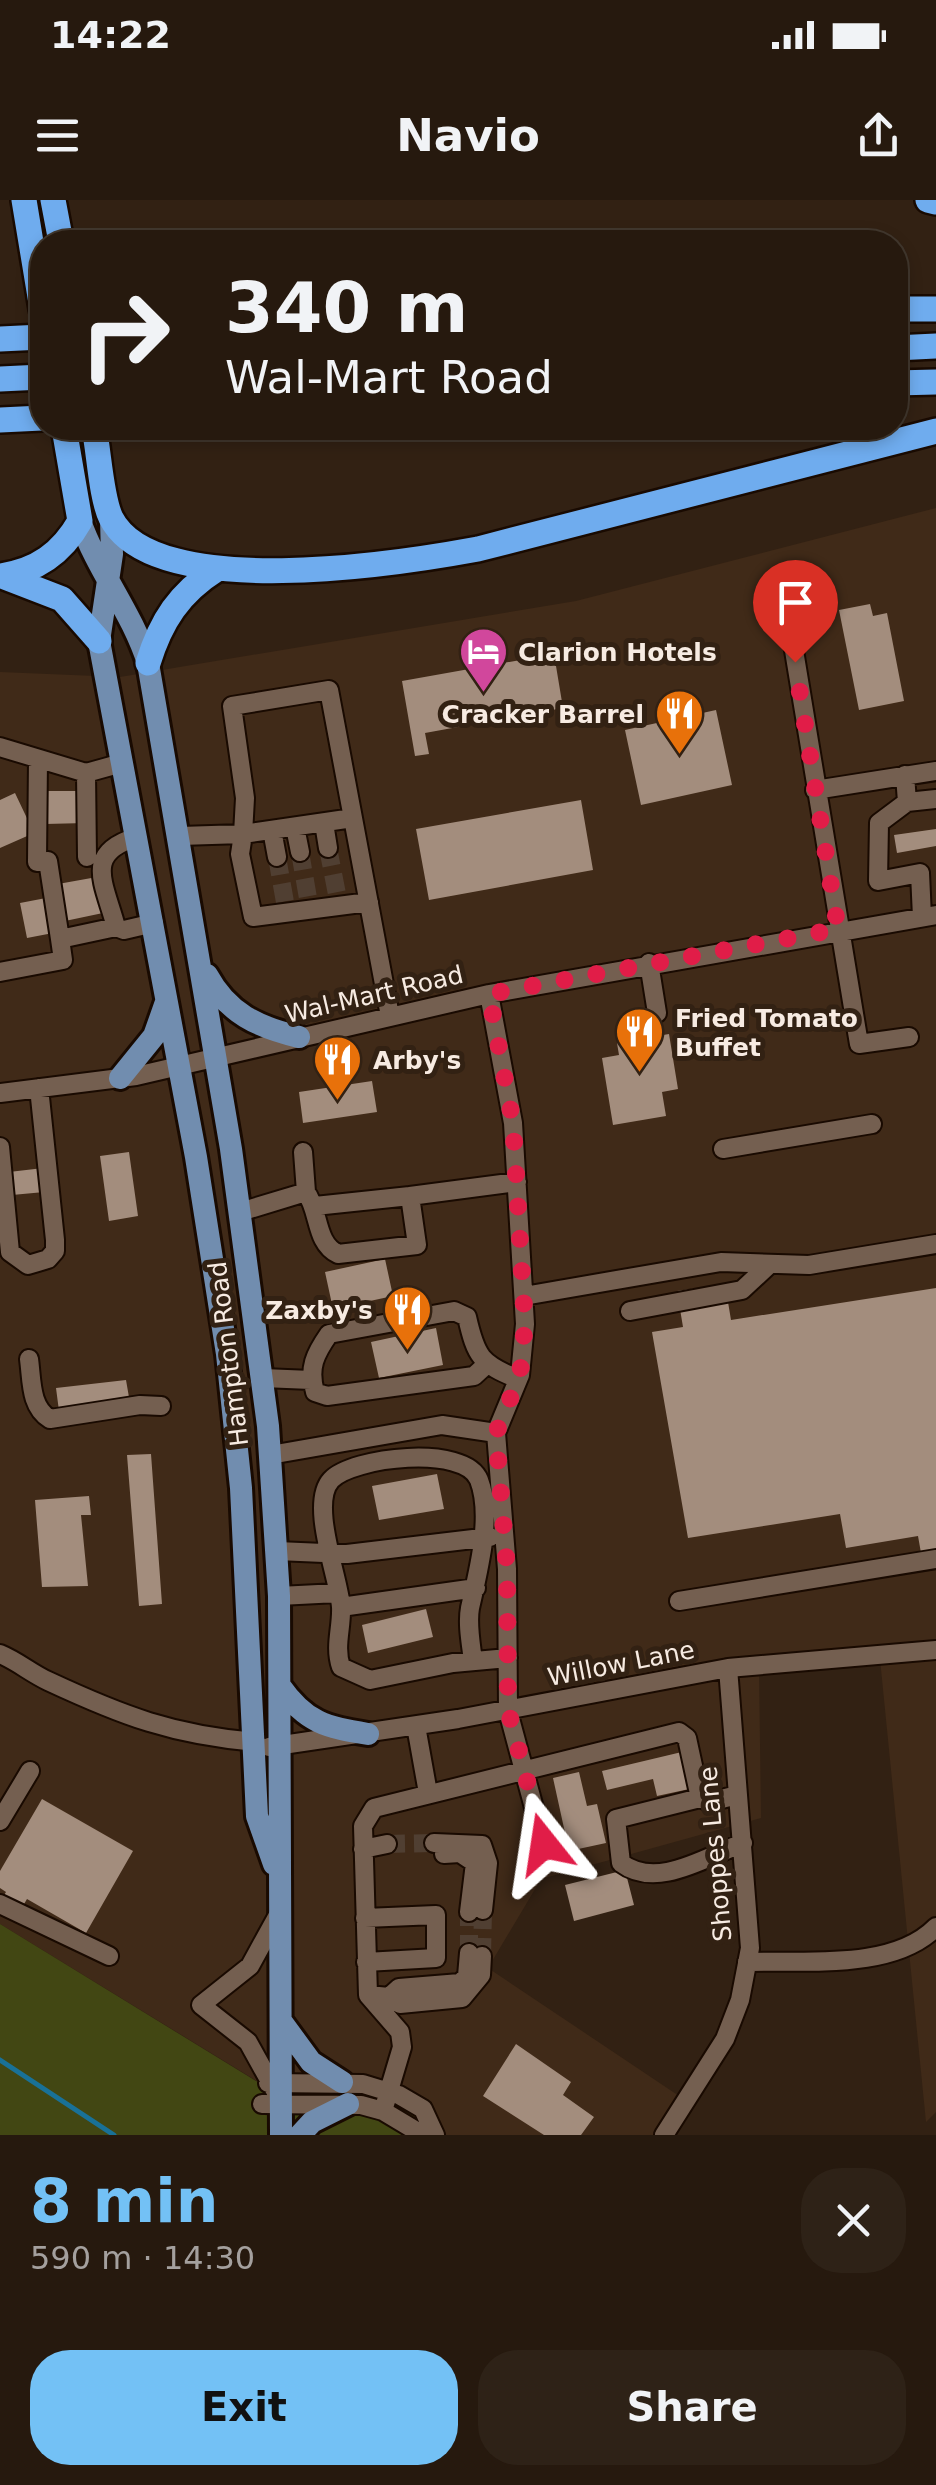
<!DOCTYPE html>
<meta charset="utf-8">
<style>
body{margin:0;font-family:"DejaVu Sans",sans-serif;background:#2e2217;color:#f1f3f6;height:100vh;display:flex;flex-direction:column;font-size:38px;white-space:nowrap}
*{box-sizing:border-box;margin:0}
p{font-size:32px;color:#a4a09e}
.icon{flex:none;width:55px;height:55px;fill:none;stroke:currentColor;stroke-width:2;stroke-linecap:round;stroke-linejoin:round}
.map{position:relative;height:1935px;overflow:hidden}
.panel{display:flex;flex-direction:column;background:#26190e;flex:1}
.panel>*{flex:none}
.hud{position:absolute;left:30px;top:30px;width:878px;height:210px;border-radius:40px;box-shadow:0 5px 15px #0003,0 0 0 2px #42382e;background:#26190e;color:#f1f3f6;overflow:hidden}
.pin{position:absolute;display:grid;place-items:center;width:85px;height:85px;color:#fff;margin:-102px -42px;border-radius:50% 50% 50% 0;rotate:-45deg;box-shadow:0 0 10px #0007}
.pin .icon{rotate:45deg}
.me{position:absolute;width:110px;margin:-55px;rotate:345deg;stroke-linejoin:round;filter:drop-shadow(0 0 8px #0008)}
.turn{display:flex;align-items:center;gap:35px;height:210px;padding:0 30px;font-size:45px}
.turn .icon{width:130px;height:130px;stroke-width:2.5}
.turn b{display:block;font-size:70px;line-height:85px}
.round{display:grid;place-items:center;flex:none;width:105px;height:105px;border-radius:40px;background:#2e2217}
.summary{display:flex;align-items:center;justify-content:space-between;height:170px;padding:0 30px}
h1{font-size:60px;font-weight:600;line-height:75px;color:#73c1f5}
.button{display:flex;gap:20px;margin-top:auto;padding:20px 30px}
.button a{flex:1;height:115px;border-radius:40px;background:#73c1f5;color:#111;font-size:40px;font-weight:600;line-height:115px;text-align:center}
.button a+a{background:#2e2217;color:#f1f3f6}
.status{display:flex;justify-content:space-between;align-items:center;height:70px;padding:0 50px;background:#26190e;direction:ltr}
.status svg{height:28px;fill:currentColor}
header{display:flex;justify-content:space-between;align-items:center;height:130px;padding:0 30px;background:#26190e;font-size:45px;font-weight:600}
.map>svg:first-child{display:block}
</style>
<div class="status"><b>14:22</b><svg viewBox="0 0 49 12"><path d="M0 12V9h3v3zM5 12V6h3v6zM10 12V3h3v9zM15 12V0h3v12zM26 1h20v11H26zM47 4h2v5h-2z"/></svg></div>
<header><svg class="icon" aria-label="menu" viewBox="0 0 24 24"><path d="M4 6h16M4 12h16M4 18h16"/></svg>Navio<svg class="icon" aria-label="share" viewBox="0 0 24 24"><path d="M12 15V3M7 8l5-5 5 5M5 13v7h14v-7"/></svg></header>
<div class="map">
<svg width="936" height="1935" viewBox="0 0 936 1935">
<rect width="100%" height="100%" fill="#322113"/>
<path fill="#402a18" d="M936,308V1912L926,1922L880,1459L759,1469L761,1618L541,1679L488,1768L685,1900L662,1935H441L265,1886L0,1724V472L120,477L576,401Z"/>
<path fill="#424713" d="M0,1724L264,1886L413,1895L441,1935H0Z"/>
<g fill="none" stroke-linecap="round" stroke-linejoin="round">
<path stroke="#197197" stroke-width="5" d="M0,1860L114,1935"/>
</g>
<path fill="#a38d7d" d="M870,404L873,416L887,413L904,501L859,510L839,410Z
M554,454L563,508L425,533L429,554L415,556L402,481Z
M716,510L732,585L641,605L625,530Z
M45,591H86V623L45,624Z
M15,593L34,633L0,648V600Z
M581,600L593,670L429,700L416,629Z
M936,629V646L897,653L894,635Z
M97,677L103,713L65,721L58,684Z
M46,698L53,733L27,738L20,703Z
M669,834L678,889L662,892L666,916L613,925L602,858L619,855L617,843Z
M372,881L377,912L303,923L299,892Z
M129,952L138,1016L109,1021L100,956Z
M52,967L55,991L12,995L9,972Z
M385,1059L393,1096L333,1109L325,1072Z
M725,1084L731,1120L936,1088V1350L921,1353L918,1336L846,1348L840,1314L688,1338L652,1132L683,1127L677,1091Z
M436,1128L443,1165L379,1178L371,1142Z
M126,1180L130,1203L59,1211L56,1188Z
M151,1254L162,1404L139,1406L127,1255Z
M437,1274L444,1309L379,1320L372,1286Z
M89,1296L91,1315H81L88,1386L42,1387L35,1300Z
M426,1409L433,1437L368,1453L362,1425Z
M686,1551L694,1588L657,1596L653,1579L607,1590L602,1571Z
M579,1572L587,1606L597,1604L606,1643L569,1651L553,1578Z
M42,1599L133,1651L86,1733L27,1699L20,1711L1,1700L6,1692L0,1688V1671Z
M625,1670L634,1705L574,1721L565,1685Z
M516,1844L571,1882L563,1895L594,1917L581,1935H544L483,1896Z"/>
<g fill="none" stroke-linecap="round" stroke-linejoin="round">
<path stroke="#503f32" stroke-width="18" stroke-dasharray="18 9" stroke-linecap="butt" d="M328,648L337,694
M300,652L308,698
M277,657L285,702
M387,1644L434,1643
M469,1753V1712
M482,1756L483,1710"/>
<defs>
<path id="minor" d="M787,408L859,844L909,837
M0,547L86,573L122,563
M86,573L87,657
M905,575L907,602L879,623L878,681L920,673L922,717
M815,590L936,571
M907,602L936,599
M353,618L243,634L240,654L253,717L369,702
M324,623L328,648
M295,627L300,652
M272,630L277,657
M180,636L243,634L245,598L232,506L329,490L390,816
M137,637C83,653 104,682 116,727L124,730L154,723
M48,661L60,739L116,727
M37,662L38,559
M649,763L657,813
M0,772L63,760L60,739
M489,794L513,923L525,1124L520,1175L496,1233L507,1369L508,1511L544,1645
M0,893L136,876L489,794L936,715
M0,947L10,1052L28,1065L48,1059L55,1051V1040L39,888
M723,949L872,924
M306,992C320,1012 315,1043 338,1054L417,1045L410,996L315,1006
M410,996L517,982
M240,1012L306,992L303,952
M524,1096L721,1062L809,1065L936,1044
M630,1111L742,1090L770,1064
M29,1159C32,1181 30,1207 50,1219L140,1205L161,1206
M486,1165L474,1176L327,1196L315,1192C308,1168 315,1154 329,1134L454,1111L467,1117C476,1157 481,1164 518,1179
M263,1178L311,1180
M270,1255L442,1225L496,1233
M277,1351L347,1354L490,1337
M279,1396L338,1393
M679,1401L936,1359
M341,1407L476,1388
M0,1454C17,1461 31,1473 48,1481C123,1516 173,1535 256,1542
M473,1461C471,1444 467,1424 470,1408C478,1372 493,1316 479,1280C465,1244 352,1257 331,1280C309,1304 339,1378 341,1407C342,1428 334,1446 341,1467L370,1480L453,1463L508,1458
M416,1526L428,1593
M269,1547L458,1519L728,1468L936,1450
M700,1598L616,1619L621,1663C657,1690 705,1657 743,1643
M0,1621L30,1571
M434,1643L482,1645L488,1663L483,1710
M363,1649L387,1644
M444,1654L460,1653L475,1663L469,1712
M0,1704L109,1756
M365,1718L436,1715V1758L366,1762
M747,1762C804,1760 893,1771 936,1727
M368,1795L389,1797L400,1804L462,1798L481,1775L482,1756
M389,1797L399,1788L460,1783L467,1776L469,1753
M268,1883L363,1884L399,1895L423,1909L435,1935
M278,1896L248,1842L201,1805L250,1766L278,1715
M262,1904L361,1905L383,1911L423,1935
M383,1911L402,1847L400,1832L368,1795L363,1626L374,1608L679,1532L687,1538L700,1598L710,1602L737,1595
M664,1935L725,1839L740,1800L750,1748L728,1468"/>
<path id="major" d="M111,319L112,354L99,441L196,957L227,1154L241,1288L257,1616L274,1664
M80,321C98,372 132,412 148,463L231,949L268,1226L279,1396L281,1935
M207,775C228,814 258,827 299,837
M120,878L154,836L166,802
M280,1486C306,1523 326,1527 368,1534
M281,1821L311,1862L342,1882
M300,1935L312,1922L348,1904"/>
<path id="highway" d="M24,0L42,109
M53,0L61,42
M928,0L936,2
M895,109H936
M0,139L42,137
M895,148L936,146
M0,179L42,177
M895,183L936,182
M0,220L42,218
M94,228C99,251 101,298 111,318C154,403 402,363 478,349L936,231
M0,376C37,371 62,353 80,321L64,228
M5,377L62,399L99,441
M148,463C161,421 179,393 217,369"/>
</defs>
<use href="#minor" stroke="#190a01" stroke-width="22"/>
<use href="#major" stroke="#190a01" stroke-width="28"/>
<use href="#highway" stroke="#190a01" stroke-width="30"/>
<use href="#minor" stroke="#745f50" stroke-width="18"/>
<use href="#major" stroke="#718daf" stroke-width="22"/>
<use href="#highway" stroke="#6facee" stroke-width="25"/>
</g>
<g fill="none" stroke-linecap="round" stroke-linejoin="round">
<path stroke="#e11d48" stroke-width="18" stroke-dasharray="0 32.4" d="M544,1644L508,1510L507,1369L496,1233L520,1175L525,1124L513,923L489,794L838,729L795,462"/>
</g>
<defs>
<symbol id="hotel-pin" viewBox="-11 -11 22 30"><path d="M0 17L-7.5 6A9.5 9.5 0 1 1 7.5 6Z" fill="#d1479c" stroke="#322113"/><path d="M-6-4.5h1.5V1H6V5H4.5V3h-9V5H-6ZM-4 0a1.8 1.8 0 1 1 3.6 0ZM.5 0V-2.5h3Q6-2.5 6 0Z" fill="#fff"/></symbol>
<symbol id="restaurant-pin" viewBox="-11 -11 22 30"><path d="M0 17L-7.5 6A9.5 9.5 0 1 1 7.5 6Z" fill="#e8710a" stroke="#322113"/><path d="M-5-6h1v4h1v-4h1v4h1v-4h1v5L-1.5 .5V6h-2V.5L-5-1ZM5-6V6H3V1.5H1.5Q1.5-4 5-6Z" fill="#fff"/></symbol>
</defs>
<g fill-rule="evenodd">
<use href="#hotel-pin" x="456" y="424" width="55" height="75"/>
<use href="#restaurant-pin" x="652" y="486" width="55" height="75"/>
<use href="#restaurant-pin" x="612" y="804" width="55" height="75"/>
<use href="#restaurant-pin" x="310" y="832" width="55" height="75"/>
<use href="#restaurant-pin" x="380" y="1082" width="55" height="75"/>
</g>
<g text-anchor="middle" stroke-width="10" stroke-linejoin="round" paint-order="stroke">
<g font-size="25" font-weight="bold" fill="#f7ebe2" stroke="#322113" text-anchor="start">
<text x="518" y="461">Clarion Hotels</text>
<text x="644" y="523" text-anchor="end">Cracker Barrel</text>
<text x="675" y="827">Fried Tomato<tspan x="675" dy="29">Buffet</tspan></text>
<text x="373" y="869">Arby's</text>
<text x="373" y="1119" text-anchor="end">Zaxby's</text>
</g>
<g font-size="25" fill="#f7ebe2" stroke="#322113">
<text transform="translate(374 794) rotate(-13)" y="9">Wal-Mart Road</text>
<text transform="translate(228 1154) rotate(-97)" y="9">Hampton Road</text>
<text transform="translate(621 1463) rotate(-11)" y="9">Willow Lane</text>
<text transform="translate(715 1654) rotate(-95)" y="9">Shoppes Lane</text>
</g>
</g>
</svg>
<div class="pin" style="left:795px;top:462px;background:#d93025"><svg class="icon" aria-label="arrive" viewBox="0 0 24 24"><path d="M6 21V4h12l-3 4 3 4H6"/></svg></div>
<svg class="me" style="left:544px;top:1644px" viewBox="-20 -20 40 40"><path d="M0-17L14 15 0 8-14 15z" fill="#e11d48" stroke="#fff" stroke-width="4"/></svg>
<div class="hud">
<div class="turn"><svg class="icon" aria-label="right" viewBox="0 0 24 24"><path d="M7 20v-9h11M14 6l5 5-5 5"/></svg><div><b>340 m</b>Wal-Mart Road</div></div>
</div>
</div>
<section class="panel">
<div class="summary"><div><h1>8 min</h1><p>590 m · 14:30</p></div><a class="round"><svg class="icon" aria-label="close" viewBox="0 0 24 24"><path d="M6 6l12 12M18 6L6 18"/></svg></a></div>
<div class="button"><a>Exit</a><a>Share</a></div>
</section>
